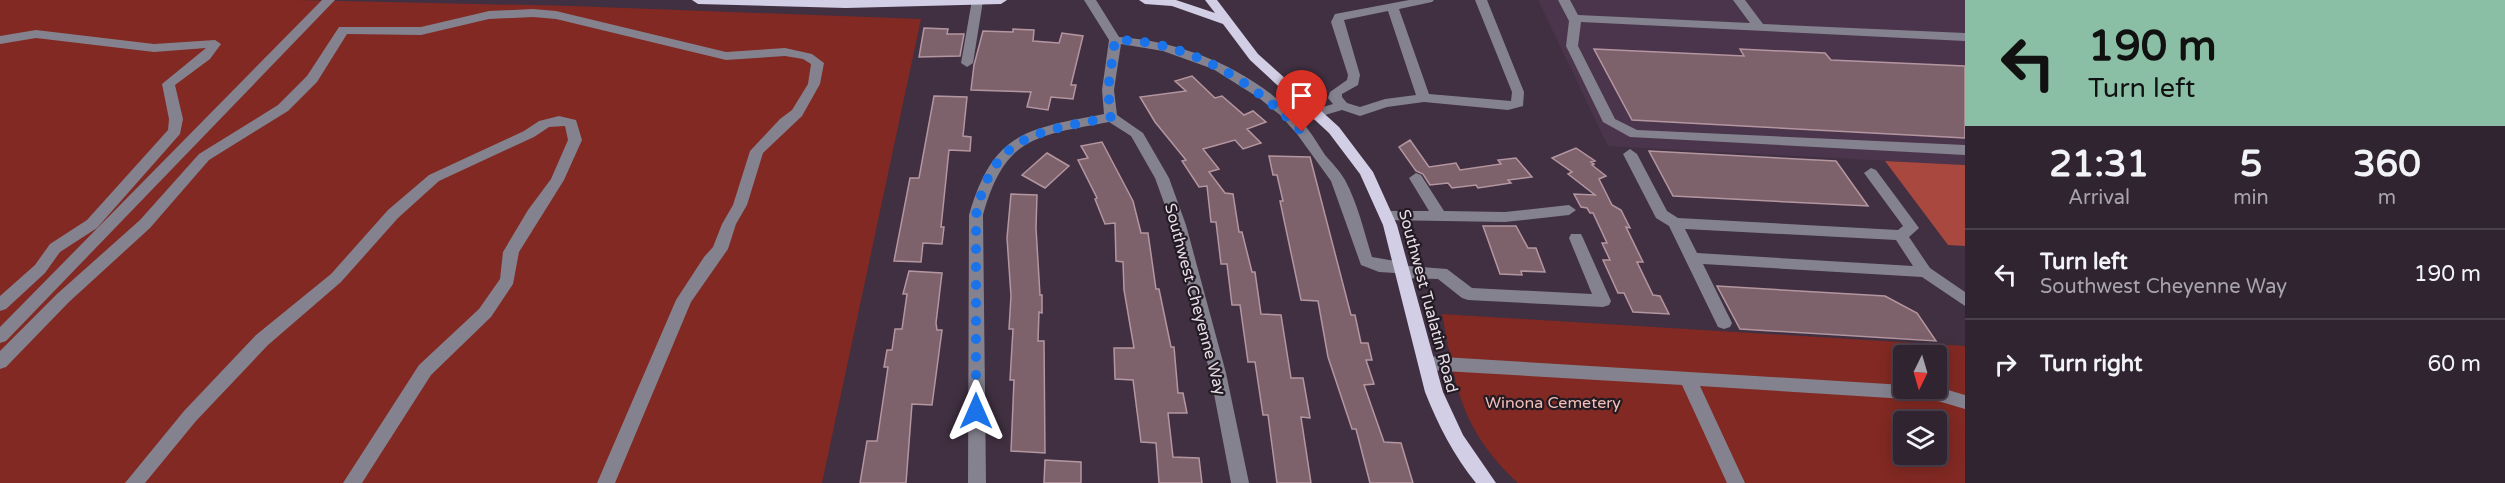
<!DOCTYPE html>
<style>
body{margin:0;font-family:"Varela Round",sans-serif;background:#3c303d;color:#f1f3f6;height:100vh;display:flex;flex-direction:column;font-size:22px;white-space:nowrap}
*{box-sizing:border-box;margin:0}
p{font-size:20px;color:#a8a4ab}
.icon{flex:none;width:33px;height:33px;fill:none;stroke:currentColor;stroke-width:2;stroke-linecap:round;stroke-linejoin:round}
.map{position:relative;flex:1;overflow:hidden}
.panel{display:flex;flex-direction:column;background:#302431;width:540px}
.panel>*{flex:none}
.guide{background:#8abfa5;color:#111;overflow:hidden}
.needle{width:39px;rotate:185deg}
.fabs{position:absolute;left:1893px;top:345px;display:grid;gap:12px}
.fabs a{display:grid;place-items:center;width:54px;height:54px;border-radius:6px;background:#302431;box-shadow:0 3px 15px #0003,0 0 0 2px #4b414d;font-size:30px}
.pin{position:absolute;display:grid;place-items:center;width:51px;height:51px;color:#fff;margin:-62px -26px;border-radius:50% 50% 50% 0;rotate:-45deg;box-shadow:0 0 6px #0007}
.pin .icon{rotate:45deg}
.me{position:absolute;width:66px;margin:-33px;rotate:0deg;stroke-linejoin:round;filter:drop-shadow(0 0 4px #0008)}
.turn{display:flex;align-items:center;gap:21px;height:126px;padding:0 24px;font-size:27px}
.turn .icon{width:78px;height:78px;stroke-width:2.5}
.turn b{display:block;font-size:42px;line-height:51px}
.eta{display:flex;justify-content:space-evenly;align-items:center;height:102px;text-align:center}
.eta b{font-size:36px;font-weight:700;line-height:42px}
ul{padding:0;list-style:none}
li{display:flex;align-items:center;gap:18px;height:90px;padding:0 24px;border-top:2px solid #4b414d}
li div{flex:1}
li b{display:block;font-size:22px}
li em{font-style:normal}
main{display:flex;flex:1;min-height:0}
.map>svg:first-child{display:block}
</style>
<main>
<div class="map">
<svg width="1965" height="483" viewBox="0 0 1965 483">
<rect width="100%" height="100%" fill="#403041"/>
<path fill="#4b354c" d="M1538,0H1965V165L1608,146Z"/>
<path fill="#812922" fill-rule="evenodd" d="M0,0H297L573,6L921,19L822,483H0Z
M1442,314L1965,346V483H1518C1460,429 1456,387 1442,314ZM1904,356H1936V388H1904ZM1904,422H1936V454H1904Z"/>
<path fill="#a8483f" d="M1885,161L1965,165V246L1948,245Z"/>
<path fill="#7e626b" stroke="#b496a0" stroke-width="1.5" d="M924,28L948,29L947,34H964L960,56L919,57Z
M1013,29L1034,30L1033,41L1059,43L1062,33L1083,36L1071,85H1076L1073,99L1051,97L1048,110L1027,107L1031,92L971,90L974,65L983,31L1013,32Z
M1594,49L1744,56L1740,49L1825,53L1831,60L1965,66V138L1632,120Z
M1192,76L1215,98L1222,96L1244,115L1253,111L1266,122L1247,129L1261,143L1243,149L1235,140L1203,149L1219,169L1209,172L1225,193L1233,194L1239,232H1242L1252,272H1255L1261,314L1281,315L1291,378H1303L1310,418L1301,417L1311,483H1277L1268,415H1263L1255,362H1248L1240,305H1232L1227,264H1221L1216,222H1211L1207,186L1199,187L1182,161L1186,160L1155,122L1140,97L1186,91L1175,81Z
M934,96L967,97L963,136L971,137L970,151L949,150L941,227H944L942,244L923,243L921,262L894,261L910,178H919Z
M1410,140L1429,167L1456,163L1460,170L1501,164L1498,160L1516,158L1532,177L1508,180L1511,183L1478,188L1476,185L1452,188L1448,183L1430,185L1423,174L1416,171L1399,147Z
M1102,142L1133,201L1141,233H1148L1156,289H1159L1171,347H1174L1178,393H1183L1187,413H1168L1173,457L1199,458L1202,483H1159L1156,443L1141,442L1133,380L1115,379L1114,348H1134L1124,290L1123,262L1116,261L1115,223L1105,224L1095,199L1097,198L1078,160L1088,158L1081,146Z
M1576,148L1595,161L1591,162L1594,164L1592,165L1606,176L1599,179L1612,205L1621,210L1630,228L1626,227L1643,262H1637L1653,295L1660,296L1669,314L1633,312L1624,293H1618L1603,260H1610L1602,243H1607L1593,213H1590L1587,208L1581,207L1574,194L1595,195L1568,174L1572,172L1552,158Z
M1649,151L1836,161L1868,206L1673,196Z
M1047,153L1069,166L1045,188L1022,175Z
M1269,156L1310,157L1351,315H1355L1361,343H1368L1372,360H1366L1374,384L1364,385L1384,442L1401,443L1413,483H1370L1356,429H1352L1328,357L1318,301L1301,300L1280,201H1283L1277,175H1273Z
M1011,194L1037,195L1036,228L1040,295H1042V313L1039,312L1038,341H1044L1045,453L1011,451L1014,380H1010L1013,329H1009L1011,296L1007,238Z
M1483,226H1516L1528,248H1536L1545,272L1521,271L1522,275L1500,274Z
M909,271L942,273L936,323L937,330H942L932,405L912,404L906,483H860L867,441H877L888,367H884L887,350H892L895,329H902L907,294H903Z
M1717,286L1885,296L1917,313L1936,341L1740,329Z
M1045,460L1081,462V483H1044Z"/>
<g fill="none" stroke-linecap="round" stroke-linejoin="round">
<path fill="#84828e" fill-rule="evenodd" d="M322,0H335L6,341L0,343V327Z
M972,0L983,1L973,63L967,67L961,63Z
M1084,0H1096L1119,37C1189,42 1261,74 1307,128C1314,137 1319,146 1325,155C1332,163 1340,171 1345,180C1358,204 1364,232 1372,257L1401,262L1408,266L1447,269L1472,288L1592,294L1569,238L1571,234H1581L1583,238L1611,301L1609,305L1603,307L1468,300L1462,298L1438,279L1402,278L1395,273L1379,272L1361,265L1331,181L1297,134L1280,115L1259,98L1213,69L1163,51L1121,44L1114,90L1117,115L1143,133L1169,178L1186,225L1226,373L1249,483H1231L1210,373L1172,225L1155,178L1131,136L1109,122C1036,136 1005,136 983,215L986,483H968L969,215C993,132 1026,129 1104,114L1102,90L1109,40Z
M1409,0H1434L1432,2L1399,9L1429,94L1511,101L1512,92L1475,0H1487L1524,92L1523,106L1508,110L1424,102L1387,107L1360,116L1342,110L1318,117L1313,116L1311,113L1313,110L1333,104L1328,98L1330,92L1347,80L1348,75L1331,22L1335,14ZM1388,11L1416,95L1385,99L1360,107L1347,103L1342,97V94L1358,85L1360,75L1344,20Z
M1558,0H1570L1578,15L1750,23L1733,0H1745L1763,24L1965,33V41L1581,22L1578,46L1615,119L1637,130L1965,145V155L1630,137L1603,122L1566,46L1569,21Z
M533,9L556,11L726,52L785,48L812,54L824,63L820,84L802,116L763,153L747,205L736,224L728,249L691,302L615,483H597L676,300L704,257L713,247L722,224L733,205L750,151L780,119L792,110L808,84L811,64L803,59L785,56L726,60L556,19L533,17L489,19L421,35L347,34L317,82L288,111L209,160L150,228L69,302L6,367L0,369V351L57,294L140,220L199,154L278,105L307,76L339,27H421L489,11Z
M36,30L154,44L215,40L221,44L210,59L175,85L183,119L180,134L97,228L60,252L45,273L6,309L0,311V296L35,265L50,244L87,220L168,130L169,119L162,84L206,48L154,52L36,38L0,44V36Z
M559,116L576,120L582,140L564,180L519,252L513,284L491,317L431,375L362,483H343L419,365L479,309L500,279L503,252L528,210L551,179L568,140L565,126L549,127L534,137L439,181L398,218L341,282L268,345L196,421L145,483H125L184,411L256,335L331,274L388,210L429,175L524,131L539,121Z
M1630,149L1637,154L1667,211L1678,218L1898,230L1903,226L1864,173L1871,168L1876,170L1919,228L1909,237L1930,268L1965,292V306L1922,277L1703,264L1732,323L1730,327L1724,329L1718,327L1669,226L1656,218L1623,154ZM1685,229L1896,240L1913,266L1697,253Z
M1416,173L1421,175L1444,211L1505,212L1569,205L1576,210L1569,215L1505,222L1382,220L1380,216L1387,211H1429L1409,178Z
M1426,356L1904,385V388L1938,387L1965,395V409L1938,401L1700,386L1745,483H1727L1682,385L1426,370L1420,368L1418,363L1420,358Z"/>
<path fill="#d2cee6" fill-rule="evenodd" d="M692,0H1007L1001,4L846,8L698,4Z
M1139,0H1176L1215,13L1205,0H1217L1258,54L1339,127L1373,172L1397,225L1443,392L1463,435L1496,483H1476C1454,456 1438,425 1425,392L1383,225L1360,174L1329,133L1250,60L1223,24L1172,6L1145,4Z"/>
</g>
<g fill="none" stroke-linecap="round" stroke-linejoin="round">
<path stroke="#1a73e8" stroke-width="10" stroke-dasharray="0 18" d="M976,411V215C993,133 1039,132 1111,117L1108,90L1115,40C1187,40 1253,81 1302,132"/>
</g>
<g text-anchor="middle" stroke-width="4.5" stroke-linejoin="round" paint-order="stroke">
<g font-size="16" fill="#e7dce7" stroke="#221b23">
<text transform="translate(1196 299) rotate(75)" y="6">Southwest Cheyenne Way</text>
<text transform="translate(1429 301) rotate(75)" y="6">Southwest Tualatin Road</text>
</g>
<g font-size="16" fill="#f3beb6" stroke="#221b23">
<text x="1553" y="408">Winona Cemetery</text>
</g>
</g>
</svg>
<div class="fabs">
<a><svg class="needle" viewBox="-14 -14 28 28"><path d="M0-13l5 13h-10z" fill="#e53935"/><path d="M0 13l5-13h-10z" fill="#a8a4ab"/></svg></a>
<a><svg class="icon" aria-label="layers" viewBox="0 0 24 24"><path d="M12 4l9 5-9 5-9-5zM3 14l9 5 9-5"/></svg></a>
</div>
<div class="pin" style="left:1302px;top:132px;background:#d93025"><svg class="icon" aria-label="arrive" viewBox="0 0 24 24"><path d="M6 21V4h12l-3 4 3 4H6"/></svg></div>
<svg class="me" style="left:976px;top:411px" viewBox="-20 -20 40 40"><path d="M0-17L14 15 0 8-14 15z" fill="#1a73e8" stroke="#fff" stroke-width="4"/></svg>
</div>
<section class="panel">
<div class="guide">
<div class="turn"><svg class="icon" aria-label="left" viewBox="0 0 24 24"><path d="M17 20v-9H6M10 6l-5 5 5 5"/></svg><div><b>190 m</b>Turn left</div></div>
</div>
<div class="eta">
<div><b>21:31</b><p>Arrival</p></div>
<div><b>5</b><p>min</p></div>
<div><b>360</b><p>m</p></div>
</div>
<ul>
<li><svg class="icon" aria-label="left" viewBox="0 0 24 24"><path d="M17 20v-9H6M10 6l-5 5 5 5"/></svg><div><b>Turn left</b><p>Southwest Cheyenne Way</p></div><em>190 m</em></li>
<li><svg class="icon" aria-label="right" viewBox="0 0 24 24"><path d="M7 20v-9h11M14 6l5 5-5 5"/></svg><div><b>Turn right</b></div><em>60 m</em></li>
</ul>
</section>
</main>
